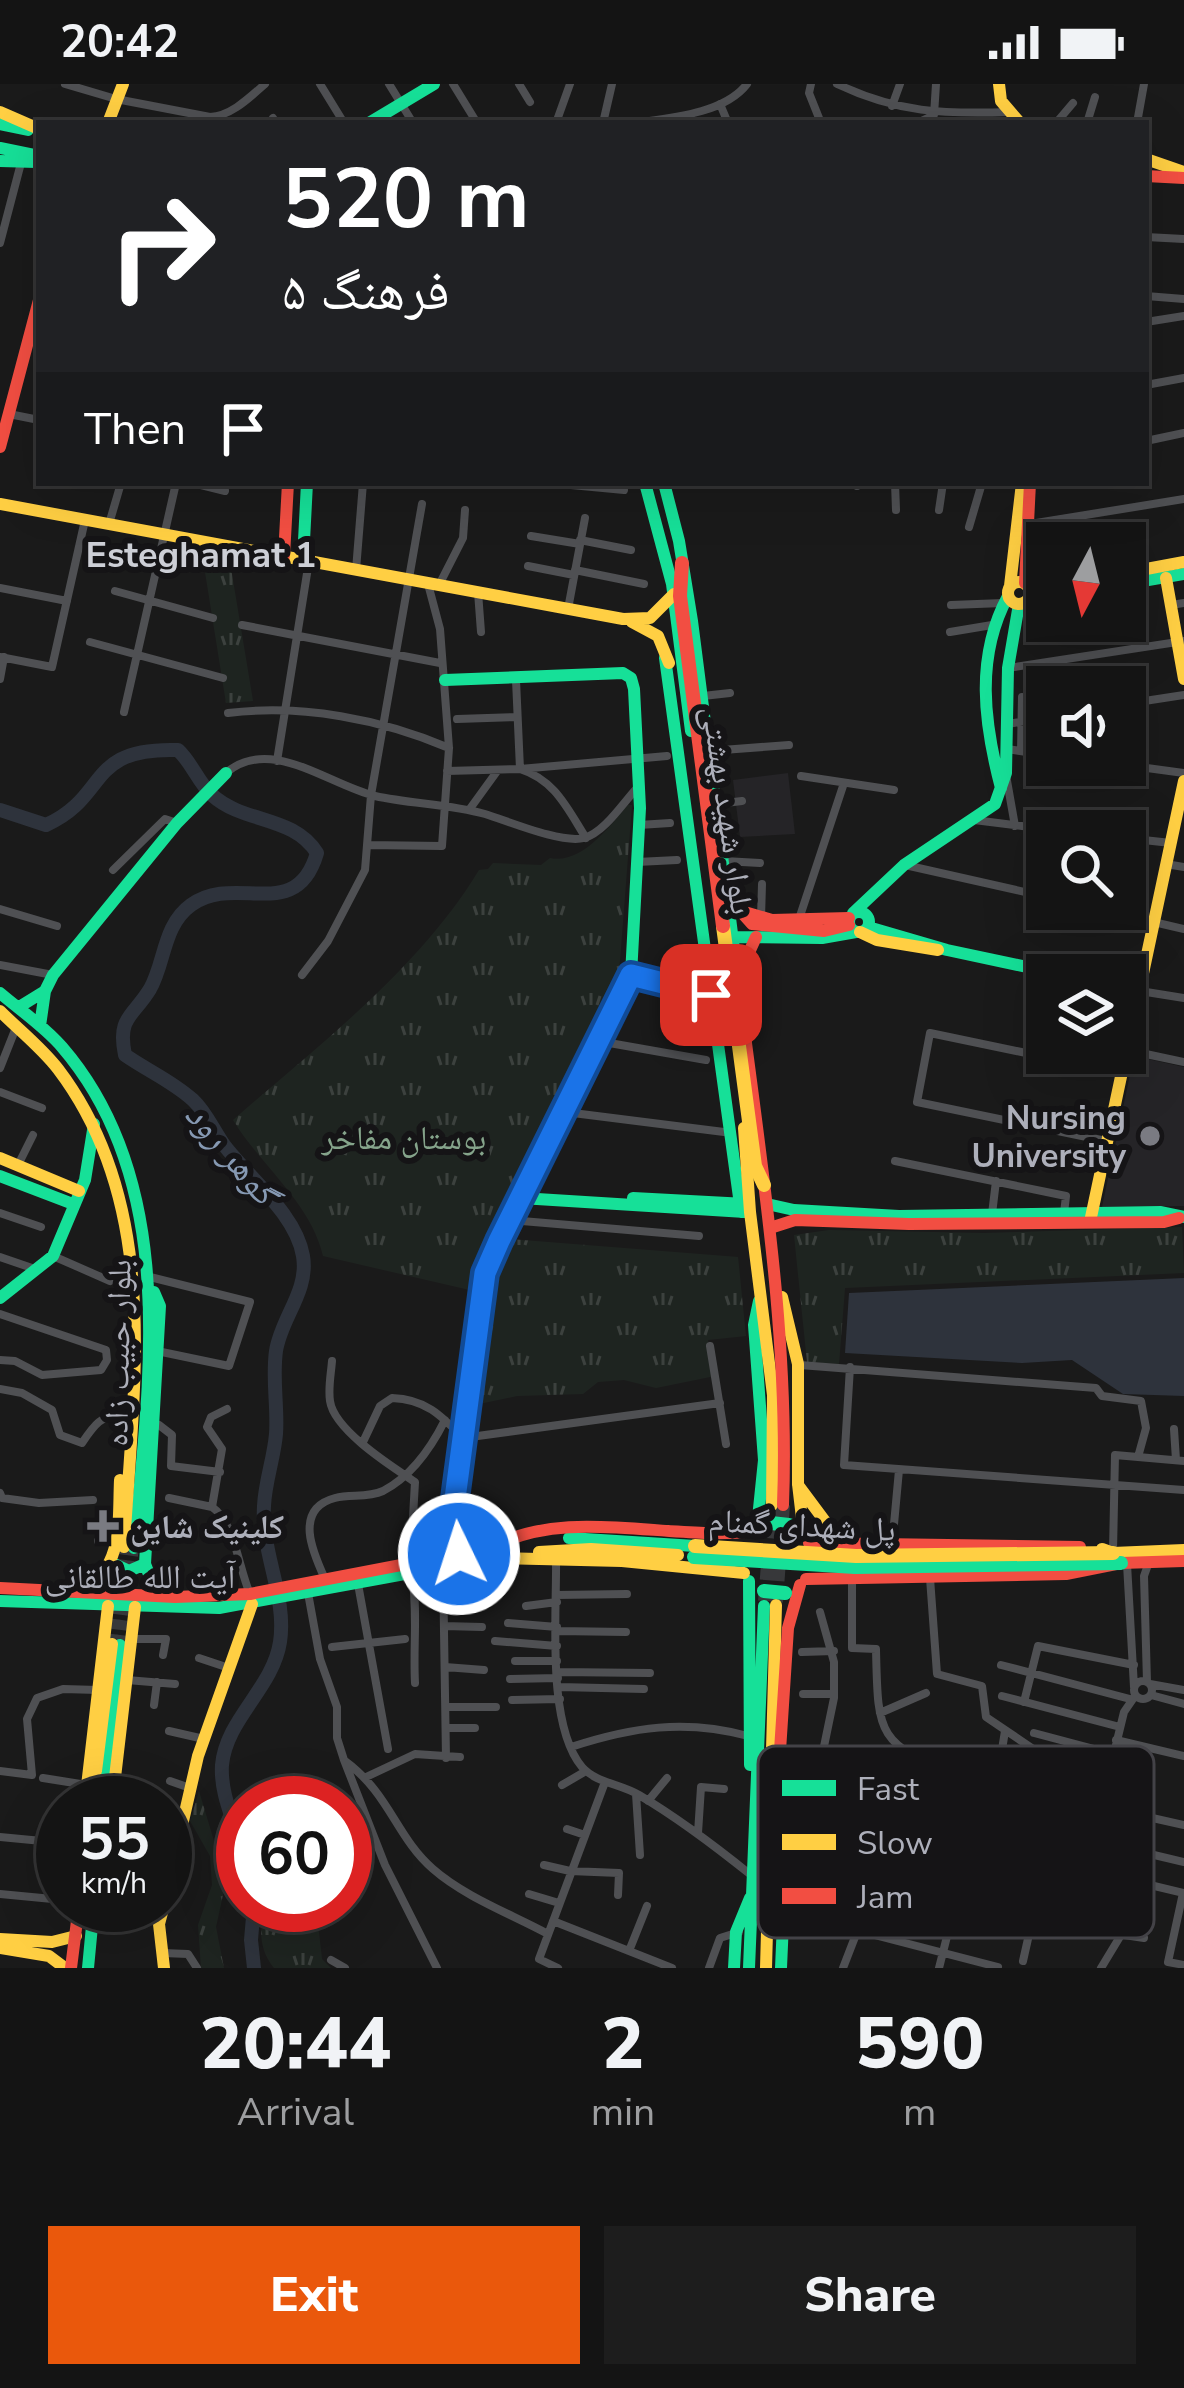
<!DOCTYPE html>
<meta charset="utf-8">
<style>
body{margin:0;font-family:"Nunito Sans","Noto Naskh Arabic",sans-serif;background:#1d1d1d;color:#f1f3f6;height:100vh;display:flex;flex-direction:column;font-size:45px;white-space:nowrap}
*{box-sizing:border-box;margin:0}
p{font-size:39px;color:#9d9ea0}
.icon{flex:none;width:66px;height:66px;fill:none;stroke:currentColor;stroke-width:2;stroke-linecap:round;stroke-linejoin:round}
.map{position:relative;height:1884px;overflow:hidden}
.sheet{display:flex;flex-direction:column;background:#141414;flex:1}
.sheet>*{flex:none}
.top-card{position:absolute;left:36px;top:36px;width:1113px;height:366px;border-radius:0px;box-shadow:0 12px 48px #0002,0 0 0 3px #333334;background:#202124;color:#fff;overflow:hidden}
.needle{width:78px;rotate:187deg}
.controls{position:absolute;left:1026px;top:438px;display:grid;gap:24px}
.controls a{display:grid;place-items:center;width:120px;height:120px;border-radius:0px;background:#141414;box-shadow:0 12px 48px #0002,0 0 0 3px #333334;font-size:60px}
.speed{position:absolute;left:36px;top:1692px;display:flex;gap:24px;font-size:60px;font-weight:700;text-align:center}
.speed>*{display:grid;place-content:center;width:156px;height:156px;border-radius:50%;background:#141414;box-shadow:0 12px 48px #0002,0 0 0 3px #333334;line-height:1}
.speed small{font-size:30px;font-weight:400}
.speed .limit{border:18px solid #d22;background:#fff;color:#111}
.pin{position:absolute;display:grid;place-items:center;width:102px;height:102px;color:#fff;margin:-51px;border-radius:24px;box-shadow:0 6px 18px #0006}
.me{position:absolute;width:132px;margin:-66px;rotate:356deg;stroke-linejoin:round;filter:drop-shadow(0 0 9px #0008)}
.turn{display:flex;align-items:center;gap:42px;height:252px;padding:0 48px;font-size:54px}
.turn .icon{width:156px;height:156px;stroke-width:2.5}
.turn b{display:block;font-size:84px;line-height:102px}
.then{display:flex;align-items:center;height:114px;padding:0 48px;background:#0003;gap:24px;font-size:45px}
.eta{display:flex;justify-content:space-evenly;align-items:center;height:204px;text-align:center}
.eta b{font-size:72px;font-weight:800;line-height:84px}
.button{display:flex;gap:24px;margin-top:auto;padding:24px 48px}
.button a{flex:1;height:138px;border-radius:0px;background:#ea580c;color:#fff;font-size:48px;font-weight:800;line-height:138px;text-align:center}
.button a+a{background:#1d1d1d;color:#f1f3f6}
.status{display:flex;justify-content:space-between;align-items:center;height:84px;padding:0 60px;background:#141414;direction:ltr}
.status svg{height:33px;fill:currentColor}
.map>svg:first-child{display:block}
</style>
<div class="status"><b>20:42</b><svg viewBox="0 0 49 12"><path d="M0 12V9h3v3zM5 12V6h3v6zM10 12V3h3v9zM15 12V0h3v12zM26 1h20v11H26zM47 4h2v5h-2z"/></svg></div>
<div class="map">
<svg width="1184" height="1884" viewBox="0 0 1184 1884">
<defs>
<pattern id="park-tufts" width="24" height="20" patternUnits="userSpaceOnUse" patternTransform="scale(3)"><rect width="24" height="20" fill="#1e2420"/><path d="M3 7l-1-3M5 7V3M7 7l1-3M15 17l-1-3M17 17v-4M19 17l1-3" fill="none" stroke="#3c413e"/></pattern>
</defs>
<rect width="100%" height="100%" fill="#1a1a1a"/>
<path fill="#252427" d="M788,689L795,750L740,753L733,696Z
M1134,972L1184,983V1122L1102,1123Z"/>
<path fill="url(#park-tufts)" d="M201,463L228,466L253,617L226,619Z
M628,721H632L619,889L478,1187L474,1207L323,1172C311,1119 261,1082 233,1036C320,960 419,885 479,786L488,785L493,779L541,781L550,774C581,781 609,743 628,721Z
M1182,1143L1184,1189L845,1204L839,1280L807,1278L794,1151L829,1146L984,1149Z
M510,1155L738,1173L746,1252L708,1256L715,1292L656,1304L624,1296L598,1298L583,1310L517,1312L474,1321C480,1263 482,1207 510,1155Z
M199,1707L226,1797L216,1843L224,1884H201L198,1841L212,1801L210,1772L190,1737Z
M264,1821H297L303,1832L318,1840L322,1875L331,1884H274C258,1864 260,1845 264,1821Z"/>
<path fill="#2e333c" d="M1184,1194V1312L1123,1310L1072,1276L1022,1279L845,1269L849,1209Z"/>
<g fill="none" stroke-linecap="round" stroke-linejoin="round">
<path stroke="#2e333c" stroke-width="14" d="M0,726L46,741C110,712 85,663 178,666C192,679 198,698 212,711C244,740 293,731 317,769C296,841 236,788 191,821C163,841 165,879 150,905C133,933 117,933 125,971C148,987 172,997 193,1016C206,1028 214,1047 224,1061C249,1094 296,1130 303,1172C309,1207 281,1234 276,1267C272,1295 278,1323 276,1350C274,1374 265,1398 264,1422C261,1469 287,1512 280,1558C273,1604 226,1635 222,1681C220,1712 236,1740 243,1770
M254,1884L251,1856L254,1821"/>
<path stroke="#37383a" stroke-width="10" stroke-dasharray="10 5" stroke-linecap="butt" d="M112,1560L124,1463
M120,1561L134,1464"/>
<path stroke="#37383a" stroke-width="14" stroke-dasharray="14 7" stroke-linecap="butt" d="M765,1517L772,1432
M776,1518L783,1421"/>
<path stroke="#4f5053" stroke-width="8" d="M65,0L116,15L210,33C231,32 249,14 265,0
M320,0L344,39
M389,0L413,39
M453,0L477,39
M519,0L530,18
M811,0L809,9L821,39
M837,0C898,29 943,30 1009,28
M720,20L728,39
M892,22L900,0
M273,34L276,39
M556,39L570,0
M603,39L612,0
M634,39C669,34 724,30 747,0
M917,39L934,31L936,0
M1056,39L1073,19
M1087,39L1095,13
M1137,39L1144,0
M1146,153L1184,155
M0,159L21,79
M1146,212L1184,215
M1146,238L1184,232
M1146,301L1184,294
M9,330L39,336
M1146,357L1184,349
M193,399L225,407
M550,399L624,406
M895,399L896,426
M857,402V399
M939,426L943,399
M109,440L121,399
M1030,440L1184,415
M969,443L982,399
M531,452L580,460
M580,456L631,466
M528,482L574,491
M356,486L363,399
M575,486L644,500
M439,501L463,454L465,426
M0,504L67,517
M115,507L213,534
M478,508L481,548
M951,521L1003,519
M1171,521L1184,519
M568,525L585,434
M242,541L440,579
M950,548L992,541
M90,558L223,594
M0,573L52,583L85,436
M1008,584L1184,557
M0,595L4,573
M516,596L520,685L667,672
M703,612L730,609
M1125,620L1184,611
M124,628L176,399
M228,629C302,620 381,635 449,664
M457,635L517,633
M1008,640L1047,633
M1007,665L1047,671
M709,667L789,661
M1021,667L1022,613
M277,677L309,477
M1125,681L1184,689
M447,687L520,685C555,696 567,724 586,754
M226,689C270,651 329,701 375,712C411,720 449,720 485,730C508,737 562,760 584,754C604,749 623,719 637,704
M1006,691L1015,742
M801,692L894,706
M717,720L742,717
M469,726L498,686
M974,736L1061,747
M639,741L670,739
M1125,754L1171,759
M367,761L442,762L449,664L440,545L428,500
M724,777L760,779
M637,778L677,776
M1166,780L1184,783
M905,781L1047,813
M113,786L165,735L177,739
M0,825L57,842
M1098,825L1184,845
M761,834L762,800
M799,835L844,699
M0,881L53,891
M302,891L328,857L365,786L371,711L422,420
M631,891L711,911
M1140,907L1184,914
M598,957L706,976
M1127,966L1184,978
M0,984L17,941
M0,1008L42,1024
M565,1028L732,1049
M1106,1057L917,1018L930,949L1122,989
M895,1077L1066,1112L1064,1129
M18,1081L33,1051
M0,1129L41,1143
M992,1130L996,1097
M510,1136L699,1152
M53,1172L110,1197
M0,1173L35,1185
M150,1193L250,1218L229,1282L157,1267
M0,1230L106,1266L107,1276L101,1286L42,1291L15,1277L0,1276
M710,1262L726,1360
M332,1277C331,1290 328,1304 330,1317C334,1346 391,1382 415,1398L412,1451
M800,1281L1096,1304L1102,1312L1141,1317L1146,1344L1138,1373
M850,1283L844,1381L1184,1406
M0,1305L22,1309L52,1326L60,1351L82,1359C94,1341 101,1331 124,1329
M227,1325L211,1333L207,1343L222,1365L212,1423C235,1439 238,1482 250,1510
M159,1341L172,1351L171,1382L220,1388
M1174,1345L1176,1376
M363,1358L380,1322L392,1314C425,1315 441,1331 463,1354L720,1319
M0,1409L2,1414L39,1419L93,1416
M169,1414L212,1423
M98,1457L116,1455
M892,1462L899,1386
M1113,1467L1115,1371L1184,1377
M556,1475C557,1529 546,1640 582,1683C596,1699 621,1700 639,1711C678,1734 715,1762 751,1791
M1127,1480L1134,1603
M443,1484L446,1674
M412,1490C418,1527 413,1562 415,1599
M852,1493V1564L876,1565C878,1650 876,1660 959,1692
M930,1494L937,1590L982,1602L986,1633L1045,1673L1062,1726L1053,1762
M325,1495C313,1469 293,1425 335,1414C351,1410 367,1414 383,1407C412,1392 431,1364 445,1336
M358,1500L388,1665
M308,1509L320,1575L337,1623V1654L344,1676L385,1781L437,1884
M556,1511L627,1510
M526,1522L557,1518
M820,1528L834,1578V1614L822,1672L820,1708L857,1764L867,1822L843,1884
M508,1539L557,1543
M444,1542L482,1543
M557,1547L626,1548
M131,1555H166L163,1571
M495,1557L557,1562
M332,1563L405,1555
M802,1568L834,1567
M199,1574L226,1583
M515,1577H557
M1001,1581L1130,1615
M445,1583L484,1586
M558,1588L650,1589
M510,1595L558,1594
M127,1596L175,1600
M1134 1606a9 9 0 1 1 18 0a9 9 0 1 1-18 0Z
M1147,1598L1144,1492L1149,1478
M1150,1600L1184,1606
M559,1603L644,1605
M803,1610H834
M1151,1611L1184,1620
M1002,1612L1120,1643
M1135,1612L1124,1628L1088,1776L1104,1790L1184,1809
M512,1616L560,1615
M1024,1618L1038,1562L1134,1581
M154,1621L157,1598
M446,1623H496
M880,1629L926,1609
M446,1644H475
M169,1647L204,1655
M1034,1649L1113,1670
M1116,1656L1184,1672
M571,1663C632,1643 685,1635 748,1652
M345,1677C390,1710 396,1753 433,1785C465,1813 511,1830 548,1850
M1000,1678L1035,1692L1050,1691
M841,1685L867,1694L877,1677L897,1687L907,1668
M0,1687L32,1691L27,1635L37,1614L63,1605L98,1606
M366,1693L415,1670L460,1673
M43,1694L87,1701
M170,1697L190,1704
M562,1701L586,1687
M636,1710L640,1771
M113,1716L136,1717
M648,1717L667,1694
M1099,1722L1184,1741
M840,1740L897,1733
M567,1745L585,1751
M698,1749L701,1703L724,1705
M0,1753L63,1759
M1091,1756L1184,1778
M857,1764L931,1755L934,1716
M544,1781L570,1787L619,1789L618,1811
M783,1793L865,1799L1045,1839L1144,1854
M1183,1809L1168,1878L1184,1881
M0,1810L63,1816
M529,1810L559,1819
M142,1821L163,1823
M1007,1831L1023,1770
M553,1837L672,1884
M1045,1839L1063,1766
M783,1840L822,1841
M859,1847L998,1883
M629,1867L647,1822
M163,1869L188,1870L197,1884
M331,1876L345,1884
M1023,1877L1032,1837
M558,1884L539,1875L605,1698
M709,1884L720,1854L739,1848
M939,1884L976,1738L1000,1678L1005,1647
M1101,1884L1121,1851"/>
<path stroke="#16e098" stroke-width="12" d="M369,39L434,0
M0,40L28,46
M0,64L39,72
M0,77L37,78
M645,399L672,500L691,647
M664,399L679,457L692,537L746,959
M303,476L307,399
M1125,500L1184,490
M1029,514L1047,513
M665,574L741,1128
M445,596L623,589L631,594L634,605L640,724L631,891L543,1070
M1001,704C984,639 975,573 1008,512
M849 838a10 10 0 1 1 20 0a10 10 0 1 1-20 0Z
M853,829L904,781L995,720L1006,689L1008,584L1019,520
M868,843L947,866L1065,891
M734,853L822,854L856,848
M0,909C20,926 45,943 62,963C180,1100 149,1299 134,1464
M19,923L45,907
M40,942L45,907L53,891L177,739L226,689
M0,1092L73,1120
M521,1114L745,1128
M633,1114L746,1120
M767,1120L794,1126L899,1132L1161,1128L1184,1133
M154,1208L160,1222L145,1480L152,1498L172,1511
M0,1214L53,1172L85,1096L94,1040
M757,1444L764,1376L754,1241L759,1217
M569,1454L695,1462
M114,1480L129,1487L145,1480
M749,1497L750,1681
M0,1517L219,1524L492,1474
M104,1719L120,1561
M770,1772L785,1793L781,1884
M88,1884L94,1821
M734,1884L736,1848L750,1814
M749,1884L764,1522"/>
<path stroke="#ffcf43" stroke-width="12" d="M999,0L1001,17L1020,39
M0,28L39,45
M108,39L123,0
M1146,75L1184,88
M0,420L623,535L650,534L674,510
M1125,489L1184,478
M1166,494L1184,595
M1008 509a11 11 0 1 1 22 0a11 11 0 1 1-22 0Z
M1010,502L1022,399
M632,538L658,552L669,579
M860,848L877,856L938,866
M0,927C19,946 42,964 58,985C163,1123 133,1302 124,1463
M744,1044L750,1128L773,1311L772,1421
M0,1074L79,1107
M1090,1138L1184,697
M782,1213L798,1280V1400L804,1451
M798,1401L830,1444L855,1463
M1102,1465L1113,1469L1184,1466
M539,1468L591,1465L678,1471
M456,1471L452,1437L485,1189L543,1070
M492,1474L622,1477L744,1489
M84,1506C124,1481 118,1438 120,1396
M96,1687L112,1560
M85,1719L108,1522
M112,1719L135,1523
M165,1815L198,1672L252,1520
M164,1821L159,1840L164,1884
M0,1855L52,1858L76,1852
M0,1864L49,1872L65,1884
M766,1884L776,1521"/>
<path stroke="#f24e42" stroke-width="12" d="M1146,92L1184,94
M0,363L39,216
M284,472L288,399
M1025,499L1030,399
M731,824L772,836L849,834
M744,831L752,840L824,847L849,841
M742,884L756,853
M746,959C766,1112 789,1267 783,1421
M770,1144L795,1136L909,1140L1164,1138L1179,1134
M809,1459L1080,1463
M490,1464C569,1421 668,1458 754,1447
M806,1495L1066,1490L1121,1479L1184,1477
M0,1504L175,1513L250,1510L490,1464
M779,1682L788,1544L800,1501
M71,1884L79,1821"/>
<path stroke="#16e098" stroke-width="14" d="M771,1439L789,1441
M694,1473L855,1483L1121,1479
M764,1507L785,1509"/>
<path stroke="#ffcf43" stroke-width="14" d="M723,842L755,1082L764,1101
M695,1462L856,1472L1113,1469"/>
<path stroke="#f24e42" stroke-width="14" d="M682,479L680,512L723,842"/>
</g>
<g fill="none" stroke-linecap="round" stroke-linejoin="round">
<defs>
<path id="route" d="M459,1470L452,1437L485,1189L499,1157L631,891L711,911"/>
</defs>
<use href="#route" stroke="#114b97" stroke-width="30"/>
<use href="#route" stroke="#1a73e8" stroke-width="21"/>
</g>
<g fill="#7a7b82" stroke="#151416" stroke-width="4.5">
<circle cx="1150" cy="1052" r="12"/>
<path d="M97 1424h12v12h12v12h-12v12h-12v-12h-12v-12h12z"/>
</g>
<g text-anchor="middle" stroke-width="12" stroke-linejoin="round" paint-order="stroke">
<g font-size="33" fill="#adafba" stroke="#151416">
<text transform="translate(729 726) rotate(82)" y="12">بلوار شهید بهشتی</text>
<text transform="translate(117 1269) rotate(-89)" y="12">بلوار حبیب زاده</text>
<text transform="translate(802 1440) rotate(3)" y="12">پل شهدای گمنام</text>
<text x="140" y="1504">آیت الله طالقانی</text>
</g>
<g font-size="33" font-weight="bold" fill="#adafba" stroke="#151416" text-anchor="end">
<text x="1126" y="1045">Nursing<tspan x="1126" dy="38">University</tspan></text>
<text x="130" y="1454" text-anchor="start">کلینیک شاین</text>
</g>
<g font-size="33" fill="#85a48b" stroke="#151416">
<text x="404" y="1065">بوستان مفاخر</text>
</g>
<g font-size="36" font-weight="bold" fill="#cdcfd6" stroke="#151416">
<text x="201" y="483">Esteghamat 1</text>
</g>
<g font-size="36" font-style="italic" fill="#8699b3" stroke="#151416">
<text transform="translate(232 1069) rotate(50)" y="13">گوهر رود</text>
</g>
</g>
<rect x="758" y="1662" width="396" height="192" rx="18" fill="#151416" stroke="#434247" stroke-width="3"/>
<rect x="782" y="1696" width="54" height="16" fill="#16e098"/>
<rect x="782" y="1750" width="54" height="16" fill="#ffcf43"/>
<rect x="782" y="1804" width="54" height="16" fill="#f24e42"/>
<g font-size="33" fill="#adafba">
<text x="857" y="1716">Fast</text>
<text x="857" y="1770">Slow</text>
<text x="857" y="1824">Jam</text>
</g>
</svg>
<div class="controls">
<a><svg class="needle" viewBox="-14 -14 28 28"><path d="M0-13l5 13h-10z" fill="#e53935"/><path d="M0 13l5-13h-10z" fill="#9d9ea0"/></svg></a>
<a><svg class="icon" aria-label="sound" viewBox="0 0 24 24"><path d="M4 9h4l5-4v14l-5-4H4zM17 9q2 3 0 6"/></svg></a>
<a><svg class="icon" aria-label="search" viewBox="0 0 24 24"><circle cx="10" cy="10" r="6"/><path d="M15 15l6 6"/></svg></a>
<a><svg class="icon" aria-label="layers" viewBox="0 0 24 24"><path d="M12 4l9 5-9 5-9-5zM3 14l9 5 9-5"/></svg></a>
</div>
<div class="speed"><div>55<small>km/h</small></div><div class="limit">60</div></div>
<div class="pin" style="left:711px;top:911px;background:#d93025"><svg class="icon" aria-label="arrive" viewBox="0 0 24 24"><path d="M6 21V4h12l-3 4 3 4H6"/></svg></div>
<svg class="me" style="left:459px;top:1470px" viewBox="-20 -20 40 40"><circle r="17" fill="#1a73e8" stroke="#fff" stroke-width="3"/><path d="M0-11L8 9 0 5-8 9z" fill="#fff"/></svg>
<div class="top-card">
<div class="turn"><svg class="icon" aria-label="right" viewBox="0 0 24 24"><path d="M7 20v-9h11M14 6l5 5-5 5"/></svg><div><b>520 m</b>فرهنگ ۵</div></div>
<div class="then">Then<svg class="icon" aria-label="arrive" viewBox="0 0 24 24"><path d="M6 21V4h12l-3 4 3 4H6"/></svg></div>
</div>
</div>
<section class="sheet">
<div class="eta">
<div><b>20:44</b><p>Arrival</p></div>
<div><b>2</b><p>min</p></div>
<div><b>590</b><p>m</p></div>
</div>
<div class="button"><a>Exit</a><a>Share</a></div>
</section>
